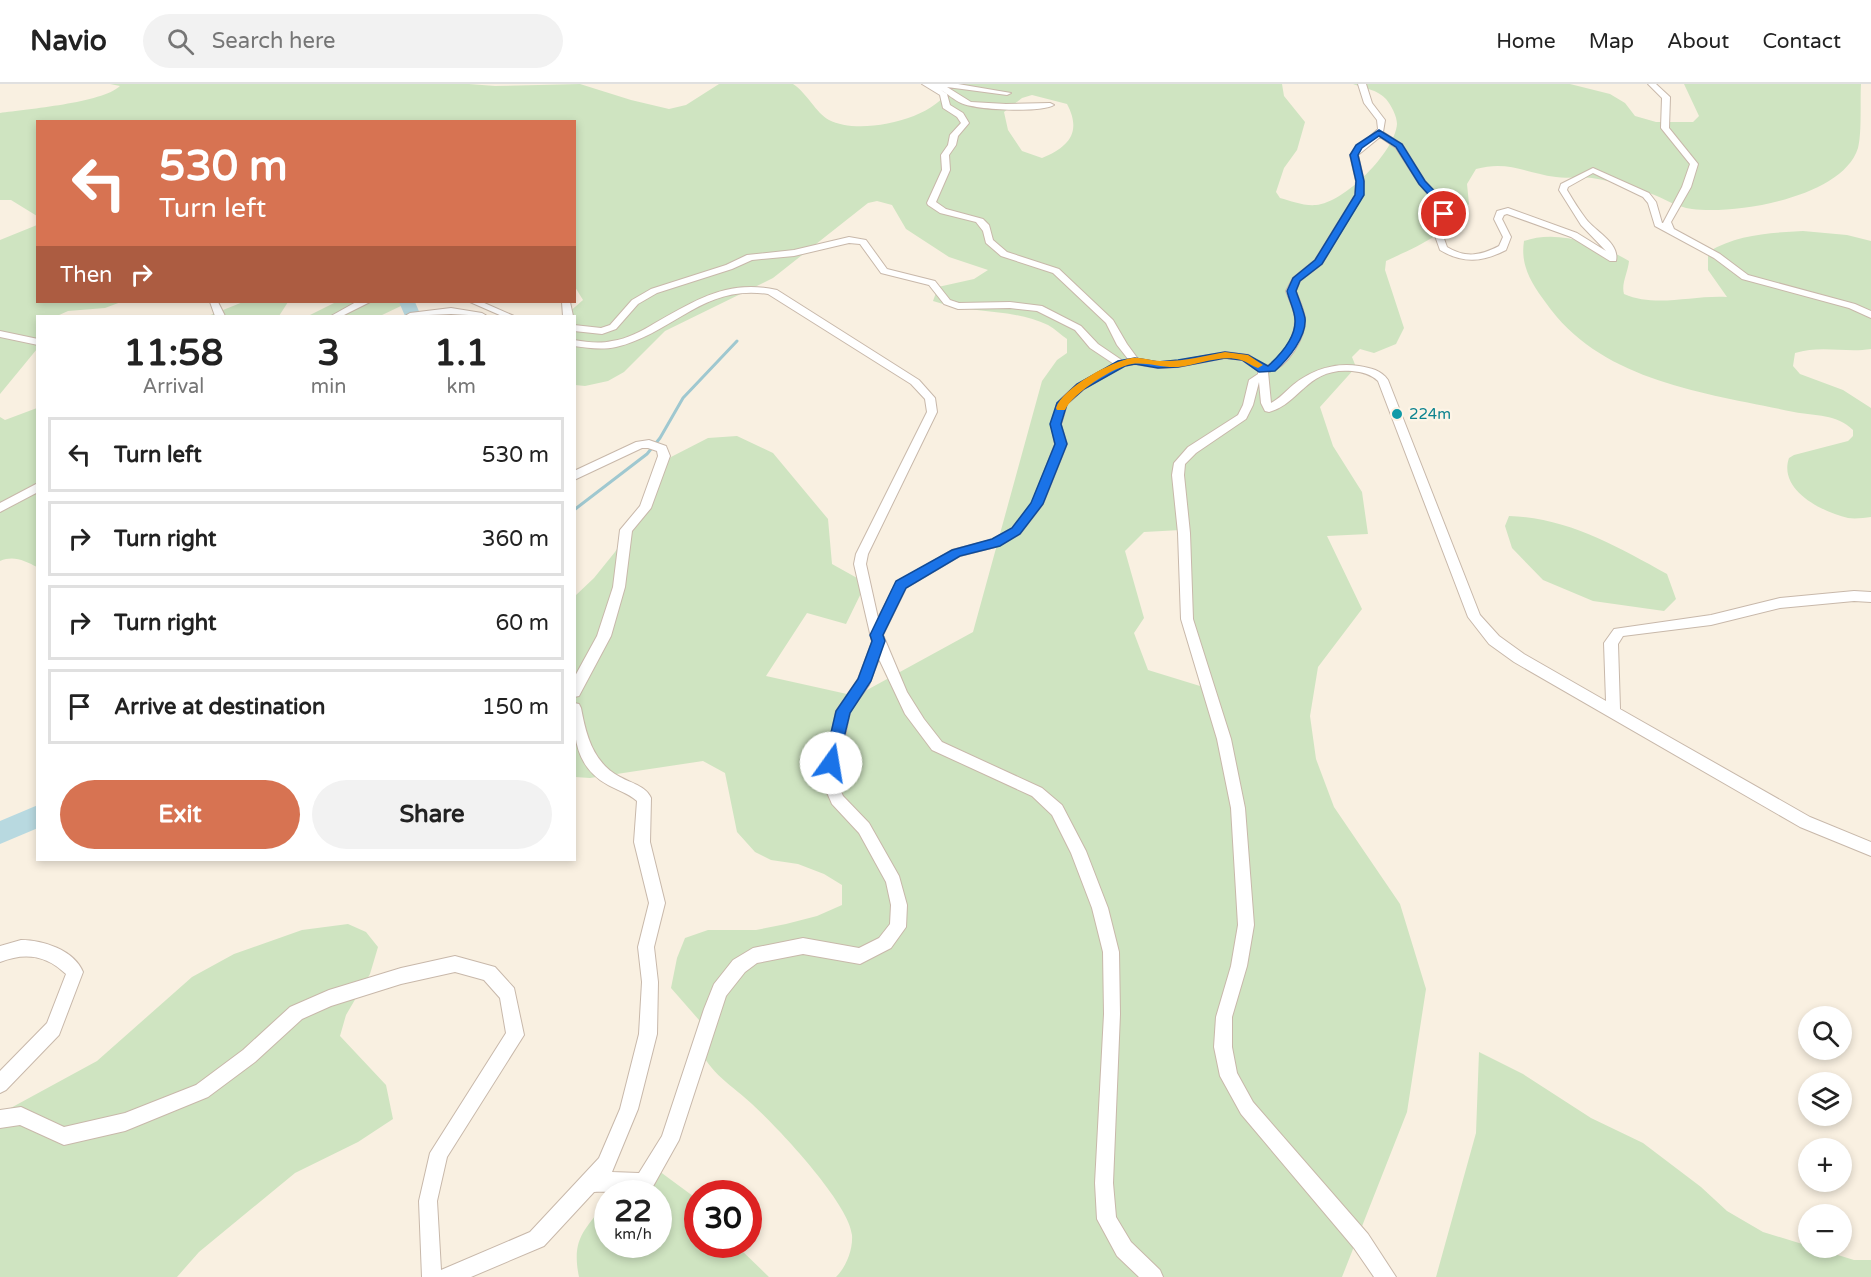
<!DOCTYPE html>
<meta charset="utf-8">
<style>
body{margin:0;font-family:"Varela Round",sans-serif;background:#f2f2f2;color:#222;height:100vh;display:flex;flex-direction:column;font-size:22px;white-space:nowrap}
*{box-sizing:border-box;margin:0}
p{font-size:20px;color:#767676}
.icon{flex:none;width:33px;height:33px;fill:none;stroke:currentColor;stroke-width:2;stroke-linecap:round;stroke-linejoin:round}
.map{position:relative;flex:1;overflow:hidden}
.details{position:absolute;left:36px;top:231px;width:540px;height:546px;display:flex;flex-direction:column;background:#fff;border-radius:0px;box-shadow:0 3px 9px #0003}
.details>*{flex:none}
.top-card{position:absolute;left:36px;top:36px;width:540px;height:183px;border-radius:0px;box-shadow:0 3px 9px #0003;background:#d77352;color:#fff;overflow:hidden}
.tools{position:absolute;left:1798px;top:922px;display:grid;gap:12px}
.tools a{display:grid;place-items:center;width:54px;height:54px;border-radius:50%;background:#fff;box-shadow:0 3px 9px #0003;font-size:30px}
.speed{position:absolute;left:594px;top:1096px;display:flex;gap:12px;font-size:30px;font-weight:700;text-align:center}
.speed>*{display:grid;place-content:center;width:78px;height:78px;border-radius:50%;background:#fff;box-shadow:0 3px 9px #0003;line-height:1}
.speed small{font-size:15px;font-weight:400}
.speed .limit{border:9px solid #d22;background:#fff;color:#111}
.pin{position:absolute;display:grid;place-items:center;width:51px;height:51px;color:#fff;margin:-26px;border:3px solid #fff;border-radius:50%;box-shadow:0 2px 6px #0007}
.me{position:absolute;width:66px;margin:-33px;rotate:13deg;stroke-linejoin:round;filter:drop-shadow(0 0 4px #0008)}
.turn{display:flex;align-items:center;gap:21px;height:126px;padding:0 24px;font-size:27px}
.turn .icon{width:78px;height:78px;stroke-width:2.5}
.turn b{display:block;font-size:42px;line-height:51px}
.then{display:flex;align-items:center;height:57px;padding:0 24px;background:#0003;gap:12px;font-size:22px}
.eta{display:flex;justify-content:space-evenly;align-items:center;height:102px;text-align:center}
.eta b{font-size:36px;font-weight:800;line-height:42px}
.action{display:flex;gap:12px;margin-top:auto;padding:12px 24px}
.action a{flex:1;height:69px;border-radius:36px;background:#d77352;color:#fff;font-size:24px;font-weight:800;line-height:69px;text-align:center}
.action a+a{background:#f2f2f2;color:#222}
ul{padding:0;list-style:none}
li{display:flex;align-items:center;gap:18px;height:75px;margin:0 12px 9px;padding:0 12px;border:3px solid #e0e0e0;border-radius:0px}
li div{flex:1}
li b{display:block;font-size:22px}
li em{font-style:normal}
header{display:flex;align-items:center;gap:36px;box-sizing:border-box;height:84px;padding:0 30px;background:#fff;border-bottom:2px solid #e0e0e0}
header strong{font-size:28px}
nav{display:flex;gap:33px;margin-inline-start:auto;font-size:21px}
.search{width:420px;height:54px;background:#f2f2f2;display:flex;align-items:center;gap:15px;box-sizing:border-box;padding:0 21px;border-radius:33px;color:#767676;font-size:22px}
.map>svg:first-child{display:block}
</style>
<header>
<strong>Navio</strong>
<div class="search"><svg class="icon" aria-label="search" viewBox="0 0 24 24"><circle cx="10" cy="10" r="6"/><path d="M15 15l6 6"/></svg>Search here</div>
<nav><a>Home</a><a>Map</a><a>About</a><a>Contact</a></nav>
</header>
<div class="map">
<svg width="1871" height="1193" viewBox="0 0 1871 1193">
<rect width="100%" height="100%" fill="#f9f0e1"/>
<path fill="#cfe4c1" fill-rule="evenodd" d="M110,0H469L495,2L580,0L631,16L669,25L686,21L719,0H793C807,9 816,29 829,36C859,52 934,36 950,4L949,0H1282L1284,12L1305,38L1297,66L1284,84L1276,108L1280,114C1291,117 1303,122 1316,121C1344,119 1395,68 1397,40C1397,32 1391,21 1386,15C1378,6 1364,4 1353,0H1570L1610,10L1625,19L1635,32L1656,38H1693L1699,32L1684,0H1861C1860,17 1862,49 1858,64C1843,113 1736,131 1692,125C1676,123 1664,114 1649,109C1632,103 1611,97 1592,94C1580,92 1568,95 1556,93C1525,89 1508,76 1476,85L1467,100L1469,120C1448,150 1418,162 1386,177L1385,186L1404,244L1396,260L1374,269L1360,265L1352,273L1356,283L1320,323L1333,362L1362,408L1368,450L1327,452L1362,525L1318,583L1310,632L1316,675L1334,723L1400,820L1426,905L1407,1028L1342,1193H836C846,1183 853,1166 852,1151C849,1119 777,1043 752,1020C733,1002 709,989 699,963C696,956 699,944 699,936L671,904L677,874L685,854L708,846H756L786,840L817,832L842,821V801L824,790L798,780L771,776L755,768L737,748L725,689L703,677L590,694L575,693V512L594,494L615,468L643,424L657,387L671,373L708,354L737,352L773,369L828,435L832,480L866,499L846,540L807,529L766,592L856,612L973,548L1042,297L1057,276L1067,269V255C1061,251 1055,245 1048,241C1013,224 969,230 933,217L938,203L974,195L988,186L949,173L906,145L892,121L877,117L868,119L773,194L665,247L624,288L608,297L585,302L575,301L574,232H559L568,229L583,216L575,203L574,38H38L37,132L11,116H0V29C27,25 102,19 120,2ZM1032,11L1067,20C1082,48 1069,63 1042,74L1022,67L1008,46L1004,28L1022,14ZM1181,446L1200,602L1148,586L1134,549L1144,534L1125,467L1144,448Z
M37,141L38,218H121L105,224L68,227L57,232H38L37,265L0,310V156Z
M1803,147L1847,151L1871,157V265C1846,269 1821,261 1795,269L1793,282L1800,290L1843,306L1871,324V433C1864,434 1855,435 1848,434C1822,428 1778,406 1789,374L1794,371L1848,357L1853,352V346C1837,330 1815,332 1794,328C1706,309 1601,298 1546,219C1532,200 1520,182 1524,157C1556,145 1601,160 1629,177C1628,188 1621,200 1624,210C1656,224 1692,211 1727,213L1708,186V168C1738,150 1769,149 1803,147Z
M243,218H288L279,232H208Z
M336,218H417L403,221L380,232H308Z
M37,324V483C25,477 14,471 0,477V333L5,336Z
M1509,432C1568,434 1616,462 1667,490L1676,515L1664,527L1593,517L1543,496L1512,464L1505,442Z
M348,840L366,848L378,863L370,890L346,931L340,952L386,1001L393,1035L358,1058L295,1089L199,1168L177,1193H0V1028L7,1026L97,977L192,893L234,870L302,846Z
M1479,968L1523,990L1591,1034L1643,1059L1701,1103L1727,1127L1763,1148L1854,1176H1871V1193H1436L1476,1049Z
M659,1087L697,1115L698,1161H736L769,1193H579C571,1154 585,1146 607,1117L608,1161H658V1110H613L626,1094Z"/>
<g fill="none" stroke-linecap="round" stroke-linejoin="round">
<path stroke="#9fc8d0" stroke-width="3" d="M574,426L647,370L660,354L683,314L737,257"/>
<path fill="#b8d9e0" fill-rule="evenodd" d="M399,218H415L421,232H405Z
M38,721V744L0,760V737Z"/>
<defs>
<path id="minor" d="M922,0H958L1011,9L1007,11L947,3L971,18L1006,20L1050,19L1054,21C1040,29 976,26 961,19C954,16 948,10 941,6L947,10L950,21L963,29L969,39L958,52L956,61L949,71L950,86L936,118L946,125L983,135L989,141L993,156L1007,168L1059,185L1113,236L1127,260L1138,275L1158,278L1178,277L1225,268L1249,271L1265,283C1281,277 1296,252 1295,235C1295,226 1289,216 1286,207L1293,194L1315,176L1355,111L1356,97L1350,71L1378,45L1377,36L1364,19L1358,0H1366L1372,19L1385,36L1383,48L1402,60L1425,97L1446,120L1448,130L1442,149L1447,163C1465,174 1480,172 1499,162L1503,153L1494,135L1497,127L1508,124L1577,149L1606,167L1581,141L1559,106L1561,100L1593,84L1649,109L1656,118L1662,139H1663L1682,103L1690,80L1661,44L1662,14L1648,0H1656L1670,13L1669,44L1698,80L1691,103L1671,138L1674,145L1720,170L1748,191L1855,220L1871,227V234L1849,224L1742,195L1714,174L1655,142L1648,119L1643,113L1593,89L1568,103L1567,106C1573,116 1579,126 1586,135C1596,148 1620,159 1616,177H1610L1571,153L1507,130L1504,131L1502,135L1511,153L1506,166C1483,178 1463,180 1440,166L1434,149L1440,130L1438,121L1419,100L1396,64L1380,53L1358,71L1364,97L1363,111L1322,180L1300,197L1296,207C1299,216 1304,225 1305,235C1306,253 1287,285 1268,288L1271,319C1279,315 1286,307 1293,301C1311,286 1335,278 1359,282C1371,284 1381,286 1388,296L1480,531L1499,552L1524,570L1606,617L1604,559L1614,545L1711,531L1780,514L1854,507L1871,508V518L1854,517L1780,524L1711,541L1623,552L1618,560L1620,625L1810,733L1871,758V772L1800,743L1514,578L1489,560L1468,533L1378,297C1371,290 1362,288 1352,287C1307,283 1301,319 1269,328L1265,327L1261,319L1259,298L1253,321L1246,335L1196,369L1185,380L1184,391L1190,449L1193,535L1231,655L1245,724L1254,841L1247,882L1232,933V963L1237,989L1253,1018L1368,1150L1396,1193H1374L1354,1164L1241,1030L1220,992L1214,963L1216,933L1231,882L1238,841L1231,724L1217,655L1181,535L1178,449L1172,391L1174,379L1188,363L1238,331L1243,321L1249,296L1258,290V287L1242,276L1225,274L1178,283L1158,284L1135,280L1124,282L1084,305L1067,320L1061,341L1067,360L1043,420L1020,450L999,462L960,472L906,504L883,551L907,608L924,635L942,658L1042,704L1062,721L1086,767L1108,824L1119,868L1120,930L1113,1099L1116,1133L1131,1158L1160,1186L1163,1193H1139L1117,1172L1097,1135L1095,1099L1104,930L1103,868L1092,824L1071,769L1052,731L1032,712L932,666L905,630L879,575L869,601L850,628L836,697L843,712L869,739L899,792L907,821L906,843L891,864L860,880L803,870L757,879L745,888L726,912L679,1056L651,1106C637,1111 610,1107 594,1108L544,1162L471,1193H422L419,1117L430,1069L506,949L500,914L484,896L455,888L401,900L331,922L302,935L255,978L208,1013L125,1047L64,1061L20,1041L0,1044V1026L21,1023L64,1043L125,1029L196,1001L243,966L290,923L329,906L401,884L455,872L495,883L514,904L524,951L447,1073L437,1117L441,1186L530,1148L599,1074L620,1025L639,950L642,898L638,863L649,819L634,758L637,717C628,709 617,706 608,701C574,682 574,652 574,619L579,620L581,624C586,651 593,679 620,693C631,699 646,702 651,714L650,758L665,819L654,863L658,898L657,950L638,1025L612,1088L639,1089L662,1052L704,925L714,900L733,876L753,864L803,854L859,864L879,854L890,840L891,821L886,798L859,749L832,720L822,697L836,627L858,595L872,558L854,480L856,470L927,328L925,315L911,300L768,210C703,200 674,249 616,263C602,266 589,264 574,262V256C587,258 599,260 612,257C627,255 642,247 655,239C696,216 728,195 777,206L919,296L935,314L937,328L868,470L866,480L878,534L897,498L952,466L991,456L1012,444L1032,419L1055,360L1051,341L1057,319L1076,301L1114,280L1090,264L1075,246L1037,227L1010,224L958,225L944,220L929,201L881,189L860,160L849,159L794,172L752,176L732,185L657,209L638,220L616,245L602,250L574,247V241L601,244L610,241L632,216L651,205L726,181L747,171L794,166L849,153L866,156L887,185L935,197L950,216L959,219L1010,218L1042,222L1081,242L1098,260L1123,277L1128,275L1117,261L1106,239L1053,189L1001,172L986,159L983,147L976,138L940,129L928,121L927,119L942,86L941,71L948,61L950,51L961,39L957,33L943,24L940,11Z
M210,218H218L225,232H215Z
M356,218H370L342,232H331Z
M470,218H482L514,232H502Z
M562,218H570L573,232H563Z
M451,224L482,229L487,232L451,230L405,232L410,229Z
M0,247L38,255V261L0,253Z
M649,356L666,362L670,372L651,424L632,447L625,503L611,552L579,612L574,613V594L597,552L613,503L620,446L640,422L658,372L657,367L648,364H642L574,396V387L636,358Z
M38,399V408L0,428V419Z
M21,856C43,856 74,866 83,888L59,951L6,1006L0,1009V987L47,939L66,890C46,871 25,868 0,878V862Z"/>
</defs>
<use href="#minor" stroke="#c8b8aa" stroke-width="2"/>
<use href="#minor" fill="#fff" fill-rule="evenodd"/>
</g>
<path fill="#1a73e8" stroke="#114b97" stroke-width="1.5" d="M1379,46L1402,60L1425,97L1447,120V132H1441L1438,121L1419,100L1396,63L1379,52L1362,64L1358,71L1364,97V111L1322,180L1300,197L1296,207C1299,216 1303,225 1305,234C1307,253 1288,275 1275,287L1259,288L1242,276L1225,274L1178,283L1158,284L1135,280L1125,282L1084,305L1067,320L1061,340L1067,360L1043,420L1020,450L1000,462L960,472L906,504L883,551L885,557L871,597L850,629L838,679L836,683H826L824,679L836,627L858,595L872,557L870,551L896,497L952,466L992,455L1012,444L1031,419L1055,360L1050,340L1057,319L1077,300L1118,277L1135,274L1158,278L1178,276L1225,268L1248,271L1268,282C1280,271 1296,253 1295,236C1295,227 1289,216 1287,207L1293,194L1315,176L1355,111L1356,97L1350,71L1356,61Z"/>
<path fill="#f59e0b" d="M1225,268L1248,271L1263,281L1258,284C1252,282 1247,278 1241,276C1221,270 1198,281 1178,283C1162,284 1146,278 1132,280C1113,283 1073,309 1065,326H1057L1056,324C1062,304 1112,277 1132,274C1141,273 1151,277 1160,277C1182,278 1204,272 1225,268Z"/>
<circle fill="#0f9aa8" stroke="#fdf4e6" stroke-width="2" cx="1397" cy="330" r="6"/>
<g text-anchor="middle" stroke-width="4.5" stroke-linejoin="round" paint-order="stroke">
<g font-size="15" fill="#0d838f" stroke="#fdf4e6" text-anchor="start">
<text x="1409" y="335">224m</text>
</g>
</g>
</svg>
<div class="tools">
<a><svg class="icon" aria-label="search" viewBox="0 0 24 24"><circle cx="10" cy="10" r="6"/><path d="M15 15l6 6"/></svg></a>
<a><svg class="icon" aria-label="layers" viewBox="0 0 24 24"><path d="M12 4l9 5-9 5-9-5zM3 14l9 5 9-5"/></svg></a>
<a>+</a>
<a>−</a>
</div>
<div class="speed"><div>22<small>km/h</small></div><div class="limit">30</div></div>
<div class="pin" style="left:1444px;top:130px;background:#d93025"><svg class="icon" aria-label="arrive" viewBox="0 0 24 24"><path d="M6 21V4h12l-3 4 3 4H6"/></svg></div>
<svg class="me" style="left:831px;top:679px" viewBox="-20 -20 40 40"><circle r="19" fill="#fff"/><path d="M0-13L10 11 0 6-10 11z" fill="#1a73e8"/></svg>
<div class="top-card">
<div class="turn"><svg class="icon" aria-label="left" viewBox="0 0 24 24"><path d="M17 20v-9H6M10 6l-5 5 5 5"/></svg><div><b>530 m</b>Turn left</div></div>
<div class="then">Then<svg class="icon" aria-label="right" viewBox="0 0 24 24"><path d="M7 20v-9h11M14 6l5 5-5 5"/></svg></div>
</div>
<section class="details">
<div class="eta">
<div><b>11:58</b><p>Arrival</p></div>
<div><b>3</b><p>min</p></div>
<div><b>1.1</b><p>km</p></div>
</div>
<ul>
<li><svg class="icon" aria-label="left" viewBox="0 0 24 24"><path d="M17 20v-9H6M10 6l-5 5 5 5"/></svg><div><b>Turn left</b></div><em>530 m</em></li>
<li><svg class="icon" aria-label="right" viewBox="0 0 24 24"><path d="M7 20v-9h11M14 6l5 5-5 5"/></svg><div><b>Turn right</b></div><em>360 m</em></li>
<li><svg class="icon" aria-label="right" viewBox="0 0 24 24"><path d="M7 20v-9h11M14 6l5 5-5 5"/></svg><div><b>Turn right</b></div><em>60 m</em></li>
<li><svg class="icon" aria-label="arrive" viewBox="0 0 24 24"><path d="M6 21V4h12l-3 4 3 4H6"/></svg><div><b>Arrive at destination</b></div><em>150 m</em></li>
</ul>
<div class="action"><a>Exit</a><a>Share</a></div>
</section>
</div>
